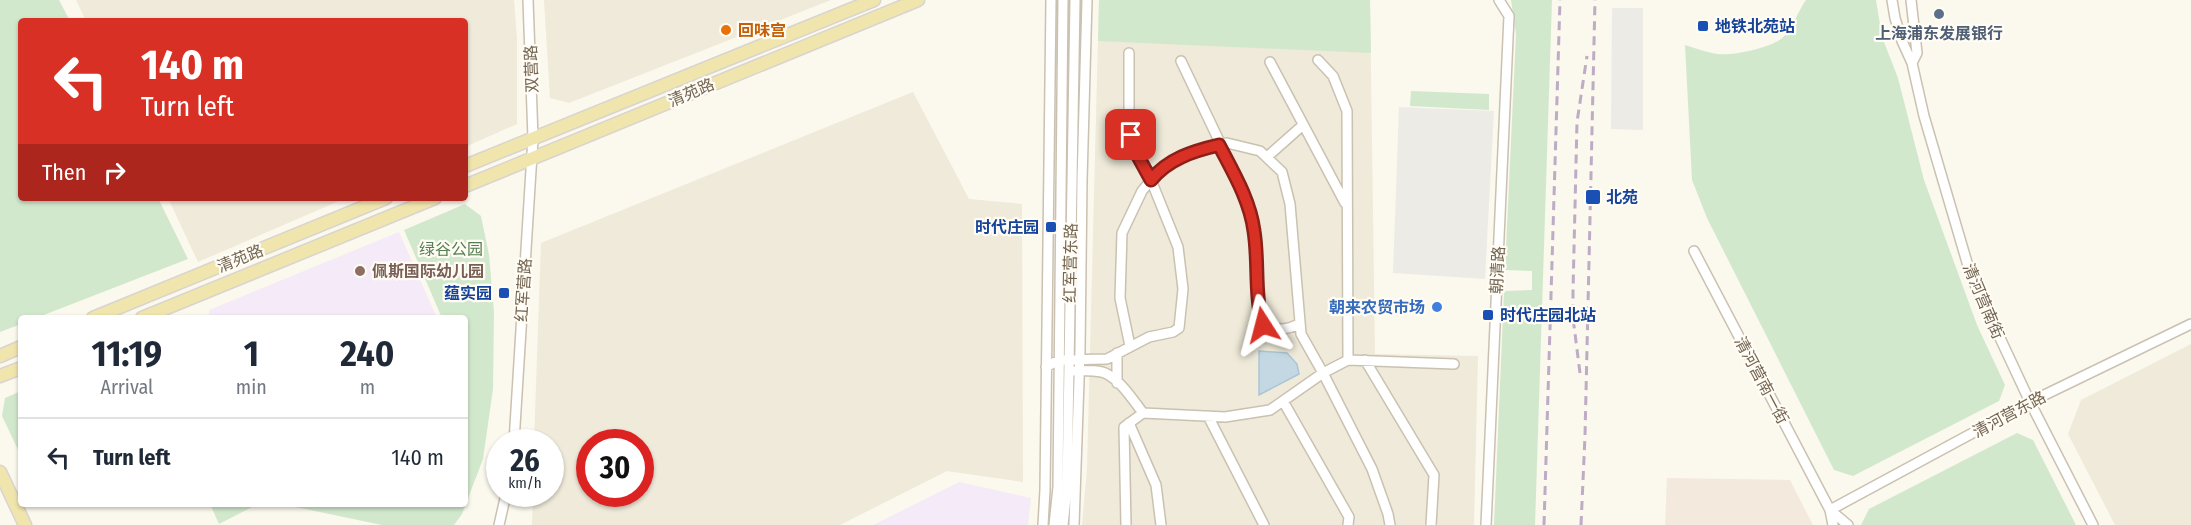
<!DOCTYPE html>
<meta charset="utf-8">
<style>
body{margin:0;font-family:"Fira Sans Condensed","Noto Sans SC",sans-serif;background:#f6f6f7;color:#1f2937;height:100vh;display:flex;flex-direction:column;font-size:22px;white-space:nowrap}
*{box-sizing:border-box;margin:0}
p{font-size:20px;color:#747a83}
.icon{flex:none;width:33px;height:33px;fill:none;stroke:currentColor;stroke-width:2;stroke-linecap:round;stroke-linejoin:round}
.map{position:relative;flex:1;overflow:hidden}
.sheet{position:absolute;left:18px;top:315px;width:450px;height:192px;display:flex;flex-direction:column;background:#fff;border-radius:6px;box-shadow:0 2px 4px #0004}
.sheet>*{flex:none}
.hud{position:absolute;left:18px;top:18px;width:450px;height:183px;border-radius:6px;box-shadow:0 2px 4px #0004;background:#d93025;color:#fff;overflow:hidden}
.speed{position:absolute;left:486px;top:429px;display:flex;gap:12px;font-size:30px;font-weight:700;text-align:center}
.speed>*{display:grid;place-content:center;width:78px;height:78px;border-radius:50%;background:#fff;box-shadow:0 2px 4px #0004;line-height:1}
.speed small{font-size:15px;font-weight:400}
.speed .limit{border:9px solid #d22;background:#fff;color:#111}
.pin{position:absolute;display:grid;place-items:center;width:51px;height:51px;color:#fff;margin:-26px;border-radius:12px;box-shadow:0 3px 9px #0006}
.me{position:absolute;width:66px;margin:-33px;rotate:351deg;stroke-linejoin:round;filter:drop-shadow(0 0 4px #0008)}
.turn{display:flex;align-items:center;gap:21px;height:126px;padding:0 24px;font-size:27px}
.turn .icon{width:78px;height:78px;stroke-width:2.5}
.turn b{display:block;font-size:42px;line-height:51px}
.then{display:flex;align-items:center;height:57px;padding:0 24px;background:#0003;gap:12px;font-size:22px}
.eta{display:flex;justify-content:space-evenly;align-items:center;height:102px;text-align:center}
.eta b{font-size:36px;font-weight:700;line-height:42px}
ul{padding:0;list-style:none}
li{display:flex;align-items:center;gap:18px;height:78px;padding:0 24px;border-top:2px solid #e0e1e3}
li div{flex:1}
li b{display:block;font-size:22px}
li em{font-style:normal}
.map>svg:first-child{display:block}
</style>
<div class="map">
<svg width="2191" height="525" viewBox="0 0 2191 525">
<rect width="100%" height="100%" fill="#fbf8ed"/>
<path fill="#efead9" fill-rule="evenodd" d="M76,0H514L517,38V124L465,147V21H86Z
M544,0H831L569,103L550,98Z
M1099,0H1370L1375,354L1478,356L1474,525H1082L1087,469Z
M913,92L969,199L1022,204L1023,482L947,471L840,525H532L533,494H550V442H534L541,243ZM640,442V494H590V442Z
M168,198H346L198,262Z
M2191,344V525H2115L2068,434L2081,400Z"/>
<path fill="#f4e9dd" d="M1667,478L1790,480L1813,525H1665Z"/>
<path fill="#edebe5" d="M1612,8H1643V130L1611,129Z
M1399,107L1494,111L1485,279L1393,273Z"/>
<path fill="#f5eaf8" d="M399,232L437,318H209V310Z
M959,482L1031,498L1028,525H873Z"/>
<path fill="#d2e8cd" d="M0,0H59L70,21H21V198H158L188,259L36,318H21V324L0,332Z
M1099,0H1370L1371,53L1098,41Z
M1511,0H1552L1535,525H1494L1504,291L1532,290V271L1505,270L1516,34Z
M1806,0H1876L1882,37L1898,78L1924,180L1977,325L2005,385L1999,401L1853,476L1834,470L1707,218L1692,180L1685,45C1695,48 1706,52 1717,54C1732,56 1769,48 1781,39C1793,30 1797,12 1806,0Z
M1411,91L1489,94V110L1410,106Z
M465,204L481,216L489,255L494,312L493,389L483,459L462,514L454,525H382L291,506L288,504H465V318H442L404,230Z
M21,391V456L2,416L5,398Z
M2017,433L2033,440L2076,525H1861L1869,509Z
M210,504H258L219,524Z"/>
<path fill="#c3d8e3" stroke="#abc5d4" stroke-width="1.5" d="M1259,351L1287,353L1297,364L1299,374L1259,395Z"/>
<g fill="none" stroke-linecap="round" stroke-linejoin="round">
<defs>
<path id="minor" d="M1892,0L1895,18L1902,41L1912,63L1924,116L1971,276L2030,402L2093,525
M1911,0L1917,53L1912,63
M1318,60L1333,76L1347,111L1348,360
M1181,61L1243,191L1254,229L1259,310L1263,325C1277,330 1287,331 1300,323
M1270,62L1345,203
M1267,157L1303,125
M1694,251L1830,510L1833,525
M1130,346L1120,298L1122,233L1142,191L1160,169L1192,151L1227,143L1260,151L1282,172L1290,204L1301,334L1323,373L1372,469L1388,514L1390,525
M1117,353V383
M1365,360L1434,475L1431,525
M1046,367L1059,360L1107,359L1149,337L1173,332L1179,328L1183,289L1178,247L1151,180L1134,149L1129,120V53
M1073,371C1084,371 1098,369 1107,374C1122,382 1133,400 1143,413L1225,417L1270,410L1323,373L1348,360L1454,364
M1283,401L1349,517L1348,525
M1208,416L1264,525
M1129,423L1156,485L1161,525
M514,442L533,138L528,0
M1830,510L2030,402L2191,324
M1830,510L1848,525
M499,525L506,494
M1043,525L1045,490L1051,0
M1054,525L1058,487L1063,0
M1063,525L1067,488L1075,0
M1074,525L1080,351L1082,180L1087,0
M1126,525L1124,427L1143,413
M1486,525L1509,16L1499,0"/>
<path id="major" d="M465,166L874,0
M465,186L918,0
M93,318L386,198
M142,318L435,198
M0,356L21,347
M0,376L21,368
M0,472L25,525"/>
</defs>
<use href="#minor" stroke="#cac1b1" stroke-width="12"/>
<use href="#major" stroke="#d8d4cf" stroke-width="15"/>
<use href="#minor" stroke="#fff" stroke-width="9"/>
<use href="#major" stroke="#f1e5ae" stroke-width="12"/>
<path stroke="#beabc5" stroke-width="3" stroke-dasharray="9 6" stroke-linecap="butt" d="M1580,373L1573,318V291L1577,122L1587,56
M1544,525L1560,0
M1581,525L1585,436L1595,0"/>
</g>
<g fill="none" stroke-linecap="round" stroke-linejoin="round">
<defs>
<path id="route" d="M1131,135L1134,149L1151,180C1168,159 1193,151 1219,145C1233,172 1250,200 1254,231C1259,262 1254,295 1263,325"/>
</defs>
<use href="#route" stroke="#8d1f18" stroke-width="15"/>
<use href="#route" stroke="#d93025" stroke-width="10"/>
</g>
<circle fill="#5c6f8a" stroke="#fefcf4" stroke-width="2" cx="1939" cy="14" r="6"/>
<g fill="#1a4fb4" stroke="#fefcf4" stroke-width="2">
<rect x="1697" y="20" width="12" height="12" rx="3"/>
<rect x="1585" y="189" width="16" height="16" rx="3"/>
<rect x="1045" y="221" width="12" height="12" rx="3"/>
<rect x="498" y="287" width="12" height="12" rx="3"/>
<rect x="1482" y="309" width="12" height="12" rx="3"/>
</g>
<circle fill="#e8710a" stroke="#fefcf4" stroke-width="2" cx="726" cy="30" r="6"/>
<circle fill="#8d6e63" stroke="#fefcf4" stroke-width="2" cx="360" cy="271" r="6"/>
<circle fill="#3f7fe0" stroke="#fefcf4" stroke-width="2" cx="1437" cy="307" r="6"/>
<g text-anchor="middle" stroke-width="4.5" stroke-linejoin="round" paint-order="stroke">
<g font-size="16" font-weight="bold" fill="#164399" stroke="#fefcf4" text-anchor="start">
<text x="1715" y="32">地铁北苑站</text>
<text x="1606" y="203">北苑</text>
<text x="1039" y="233" text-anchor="end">时代庄园</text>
<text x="492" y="299" text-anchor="end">蕴实园</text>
<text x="1500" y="321">时代庄园北站</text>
</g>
<g font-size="16" font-weight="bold" fill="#c56008" stroke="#fefcf4" text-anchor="start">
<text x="738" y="36">回味宫</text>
</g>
<g font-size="16" font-weight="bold" fill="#4e5e75" stroke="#fefcf4">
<text x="1939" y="39">上海浦东发展银行</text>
</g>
<g font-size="16" fill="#746552" stroke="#fefcf4">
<text transform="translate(531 69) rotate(-92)" y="6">双营路</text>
<text transform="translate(691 92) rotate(-23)" y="6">清苑路</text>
<text transform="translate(240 258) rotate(-22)" y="6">清苑路</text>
<text transform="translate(1070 263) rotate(-89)" y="6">红军营东路</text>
<text transform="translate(1497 270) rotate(-87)" y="6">朝清路</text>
<text transform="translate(523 290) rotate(-86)" y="6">红军营路</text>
<text transform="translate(1984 301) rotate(67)" y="6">清河营南街</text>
<text transform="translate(1762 380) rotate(62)" y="6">清河营南一街</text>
<text transform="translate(2009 414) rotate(-28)" y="6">清河营东路</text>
</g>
<g font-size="16" fill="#537e4e" stroke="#fefcf4">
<text x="451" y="255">绿谷公园</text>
</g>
<g font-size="16" font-weight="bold" fill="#785e54" stroke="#fefcf4" text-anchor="start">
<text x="372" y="277">佩斯国际幼儿园</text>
</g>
<g font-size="16" font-weight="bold" fill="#366cbe" stroke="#fefcf4" text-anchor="end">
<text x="1425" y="313">朝来农贸市场</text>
</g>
</g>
</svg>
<div class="speed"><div>26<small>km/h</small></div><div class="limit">30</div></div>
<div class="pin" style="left:1131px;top:135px;background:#d93025"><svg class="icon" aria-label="arrive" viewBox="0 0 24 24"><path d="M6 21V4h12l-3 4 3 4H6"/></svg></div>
<svg class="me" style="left:1263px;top:325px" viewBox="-20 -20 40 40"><path d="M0-17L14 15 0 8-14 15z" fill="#d93025" stroke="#fff" stroke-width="4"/></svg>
<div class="hud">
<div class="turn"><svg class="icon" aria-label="left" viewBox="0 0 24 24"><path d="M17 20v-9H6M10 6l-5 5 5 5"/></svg><div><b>140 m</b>Turn left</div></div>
<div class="then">Then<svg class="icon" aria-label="right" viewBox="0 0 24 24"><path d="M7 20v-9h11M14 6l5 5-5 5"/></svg></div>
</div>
<section class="sheet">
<div class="eta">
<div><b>11:19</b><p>Arrival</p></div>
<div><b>1</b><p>min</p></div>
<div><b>240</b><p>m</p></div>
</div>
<ul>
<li><svg class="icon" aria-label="left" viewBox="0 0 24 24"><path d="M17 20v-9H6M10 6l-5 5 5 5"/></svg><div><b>Turn left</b></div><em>140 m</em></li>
</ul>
</section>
</div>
